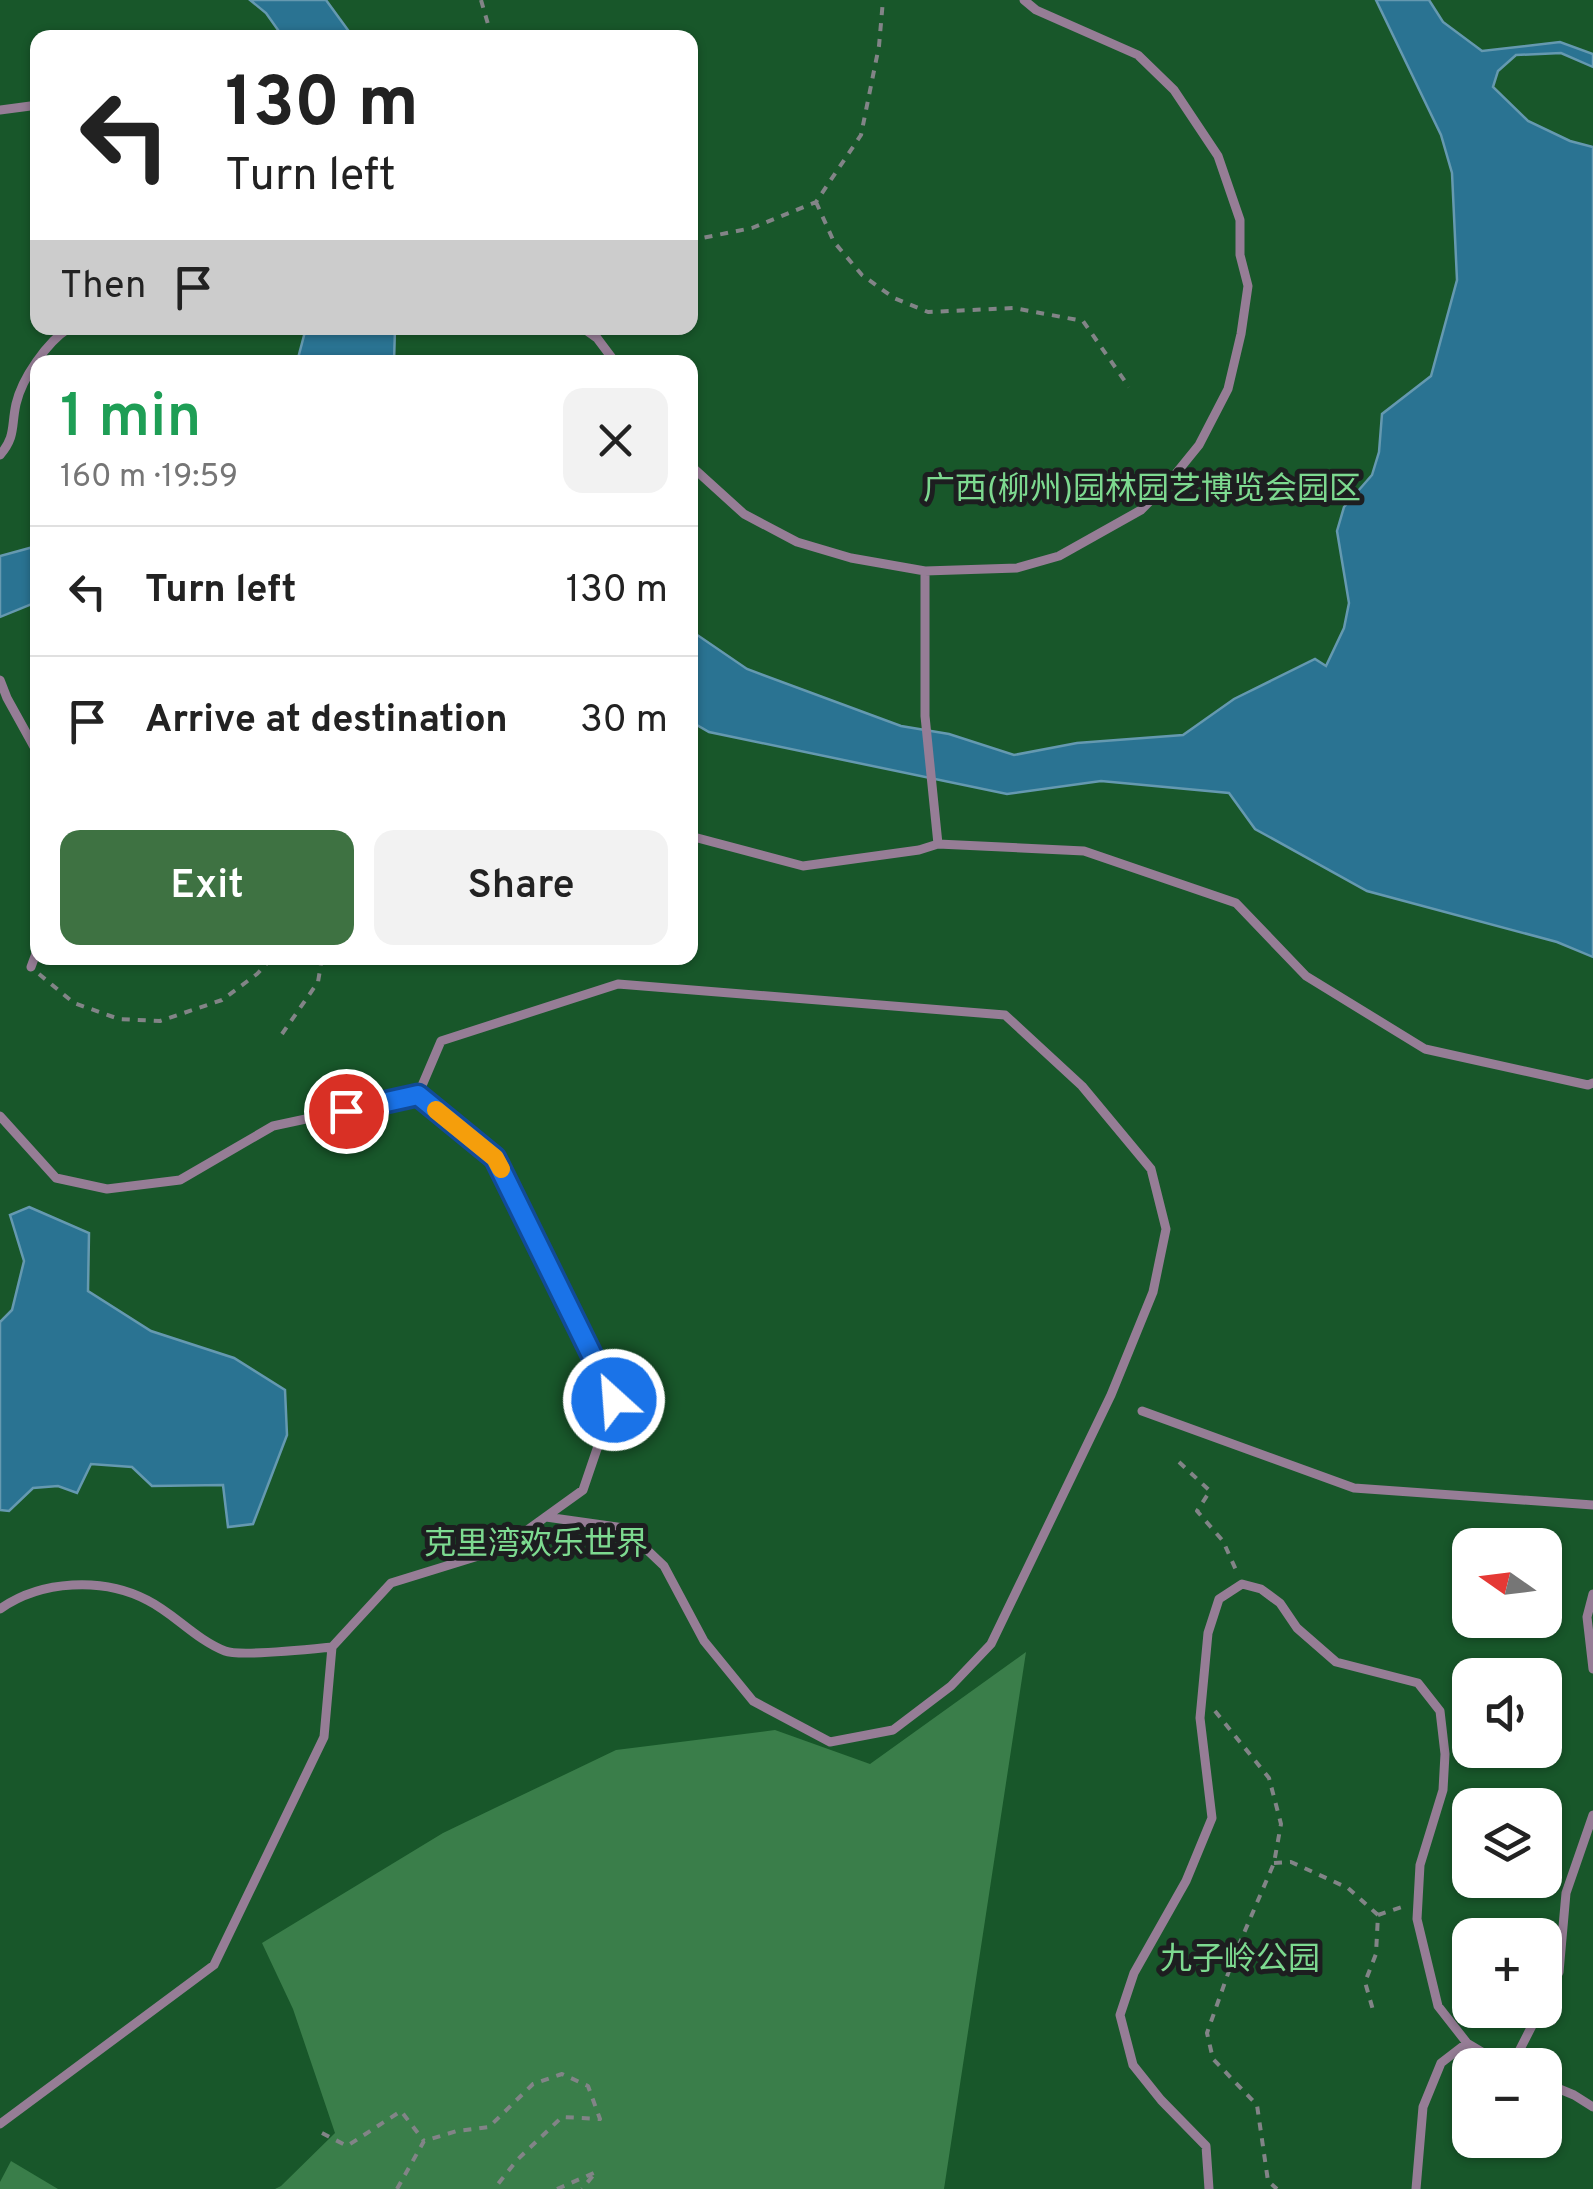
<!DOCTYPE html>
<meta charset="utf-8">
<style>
body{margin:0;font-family:Overpass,"Noto Sans SC",sans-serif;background:#f2f2f2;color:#222;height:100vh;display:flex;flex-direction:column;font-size:38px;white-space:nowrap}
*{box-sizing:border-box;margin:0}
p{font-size:32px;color:#767676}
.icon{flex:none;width:55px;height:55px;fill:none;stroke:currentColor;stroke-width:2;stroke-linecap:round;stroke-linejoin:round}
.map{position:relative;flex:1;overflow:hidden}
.details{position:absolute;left:30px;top:355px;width:668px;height:610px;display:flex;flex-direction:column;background:#fff;border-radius:20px;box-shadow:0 2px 8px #0004}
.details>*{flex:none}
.hud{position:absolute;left:30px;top:30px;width:668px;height:305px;border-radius:20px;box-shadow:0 2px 8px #0004;background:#fff;color:#222;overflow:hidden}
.needle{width:65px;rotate:284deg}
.tools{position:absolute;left:1452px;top:1528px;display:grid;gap:20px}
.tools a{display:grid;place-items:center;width:110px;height:110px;border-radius:20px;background:#fff;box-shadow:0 2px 8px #0004;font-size:50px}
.pin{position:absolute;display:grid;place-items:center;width:85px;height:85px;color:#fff;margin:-42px;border:5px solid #fff;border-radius:50%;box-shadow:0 2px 10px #0007}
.me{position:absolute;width:110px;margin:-55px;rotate:334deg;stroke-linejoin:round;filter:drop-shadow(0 0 8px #0008)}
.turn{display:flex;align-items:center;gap:35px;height:210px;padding:0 30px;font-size:45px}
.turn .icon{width:130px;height:130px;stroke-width:2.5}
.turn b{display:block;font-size:70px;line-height:85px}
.then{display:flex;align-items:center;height:95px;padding:0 30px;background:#0003;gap:20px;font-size:38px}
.round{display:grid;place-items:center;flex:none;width:105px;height:105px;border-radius:20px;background:#f2f2f2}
.overview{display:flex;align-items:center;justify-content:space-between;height:170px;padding:0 30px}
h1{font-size:60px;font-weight:600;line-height:75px;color:#1e9e55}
.action{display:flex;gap:20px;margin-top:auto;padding:20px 30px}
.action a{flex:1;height:115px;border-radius:20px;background:#3e7242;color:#fff;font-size:40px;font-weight:600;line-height:115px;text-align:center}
.action a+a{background:#f2f2f2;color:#222}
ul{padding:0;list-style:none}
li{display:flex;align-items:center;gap:30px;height:130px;padding:0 30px;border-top:2px solid #e0e0e0}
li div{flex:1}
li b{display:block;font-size:38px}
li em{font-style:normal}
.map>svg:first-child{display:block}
</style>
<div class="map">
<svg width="1593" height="2189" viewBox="0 0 1593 2189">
<rect width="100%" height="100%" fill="#35373b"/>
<path fill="#18572a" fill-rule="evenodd" d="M0,0H1593V2189H0ZM38,38H690V328H38ZM38,362H690V958H38ZM1470,1545H1545V1620H1470ZM1470,1675H1545V1750H1470ZM1470,1805H1545V1880H1470ZM1470,1935H1545V2010H1470ZM1470,2065H1545V2140H1470Z"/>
<path fill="#3a7e4a" d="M1026,1652L944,2189H275L281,2186L335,2133L293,2009L262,1943L443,1833L616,1750L775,1730L870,1764Z
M11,2161L58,2189H0V2182Z"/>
<path fill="#2a7392" stroke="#6599b0" stroke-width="2.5" d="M250,0H326L353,37H283L266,13Z
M1376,0H1429L1443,22L1482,51L1560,42L1593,54V67L1561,53L1516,55L1498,71L1493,87L1528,121L1570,141L1593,147V957L1557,942L1367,891L1255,829L1229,793L1101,781L1007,794L709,732L690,721V630L747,669L901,726L949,734L1014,755L1077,743L1183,735L1234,699L1315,659L1326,666L1344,628L1349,603L1337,531L1344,507L1372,475L1379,452L1382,414L1431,376L1457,280L1452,173L1441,135Z
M306,328H395L394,362H297Z
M37,546V602L0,617V556Z
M29,1207L89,1233L88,1291L151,1331L234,1358L285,1390L287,1435L253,1524L228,1527L223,1485L152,1486L132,1467L91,1464L77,1493L58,1486L33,1488L9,1511L0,1510V1322L12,1310L24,1261L10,1215Z"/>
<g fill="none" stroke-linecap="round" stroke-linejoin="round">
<path stroke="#828487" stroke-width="4" stroke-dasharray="8 8" stroke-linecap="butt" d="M481,0L492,38
M816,202L834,242L862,275L894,298L928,312L1014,308L1083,321L1129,387
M690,232L702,238L752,228L816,202L861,135L879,46L883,0
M39,974L74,1003L119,1019L160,1021L222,1000L257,974L272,958
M282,1034L318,982L322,958
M1179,1462L1210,1491L1197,1511L1223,1541L1236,1570
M1215,1711L1269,1778L1281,1824L1274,1863L1235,1954L1207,2033L1213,2059L1257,2105L1268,2181L1277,2189
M1274,1863L1291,1862L1348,1888L1378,1915L1376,1954L1365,1982L1373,2010
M1378,1915L1402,1907
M1548,2020L1563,2025
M322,2133L347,2146L401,2111L424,2141
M397,2189L424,2141L457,2131L489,2127L533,2084L562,2074L588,2086L600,2119L562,2117L517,2160L494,2189
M557,2189L596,2172L582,2189"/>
<path stroke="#967d96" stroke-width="9" d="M0,110L38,105
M583,328L597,338L615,362
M0,455C16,436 11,427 16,404C22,378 47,342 69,328
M690,465L744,514L797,542L851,558L925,571L1017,568L1059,556L1141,510L1169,482L1199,445L1228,389L1241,334L1248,286L1240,255V220L1218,156L1174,90L1138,55L1036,10L1024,0
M925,571V716L938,844
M0,680L7,698L38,754
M690,836L803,866L919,850L938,844L1084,851L1236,903L1306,976L1425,1049L1588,1085L1593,1083
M31,967L38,948
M418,1095L441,1041L618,984L1005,1015L1082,1086L1151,1169L1166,1229L1153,1292L1111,1395L991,1644L951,1686L893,1730L830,1742L753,1701L704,1641L664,1566L624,1528L546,1517
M0,1116L56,1178L107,1189L180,1180L273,1126L418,1095L495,1158L614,1399L583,1490L501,1549L391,1583L332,1647L324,1737L214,1965L0,2124
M1142,1411L1354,1488L1593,1505
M1593,1594L1587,1617L1593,1669
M0,1609C41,1580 103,1577 147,1600C175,1614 195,1639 225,1651C240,1657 312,1649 332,1647
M1545,2000L1559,1972L1566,1893L1593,1815
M1512,2065L1540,2010
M1545,2083L1574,2095L1593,2107
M1209,2189L1206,2146L1161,2100L1133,2065L1120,2015L1134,1973L1186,1881L1212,1818L1200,1718L1208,1633L1219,1599L1242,1584L1261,1589L1280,1603L1297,1628L1336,1662L1418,1683L1440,1711L1445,1754L1443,1790L1420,1865L1417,1919L1438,2006L1467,2043L1504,2065
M1416,2189L1423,2107L1441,2063L1467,2043"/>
</g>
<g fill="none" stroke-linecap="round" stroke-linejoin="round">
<defs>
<path id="route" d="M346,1111L418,1095L495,1158L614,1400"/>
</defs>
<use href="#route" stroke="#114b97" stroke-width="25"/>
<use href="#route" stroke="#1a73e8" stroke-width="18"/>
<path stroke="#f59e0b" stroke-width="18" d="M436,1110L495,1158L501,1169"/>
</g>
<g text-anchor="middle" stroke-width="10" stroke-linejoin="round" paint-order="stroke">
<g font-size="32" fill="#7dda90" stroke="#1d1e20">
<text x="1142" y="499">广西(柳州)园林园艺博览会园区</text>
<text x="536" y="1554">克里湾·欢乐世界</text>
<text x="1240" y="1969">九子岭公园</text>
</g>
</g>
</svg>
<div class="tools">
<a><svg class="needle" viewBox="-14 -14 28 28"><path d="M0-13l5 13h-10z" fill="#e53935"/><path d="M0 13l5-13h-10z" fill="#767676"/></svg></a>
<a><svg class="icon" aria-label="sound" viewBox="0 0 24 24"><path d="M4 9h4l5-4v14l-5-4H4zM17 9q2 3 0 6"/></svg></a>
<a><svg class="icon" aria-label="layers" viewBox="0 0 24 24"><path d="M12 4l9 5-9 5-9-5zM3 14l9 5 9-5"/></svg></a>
<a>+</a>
<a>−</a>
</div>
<div class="pin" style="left:346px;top:1111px;background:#d93025"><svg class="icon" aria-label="arrive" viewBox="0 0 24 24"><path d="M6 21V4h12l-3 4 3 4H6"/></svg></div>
<svg class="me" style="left:614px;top:1400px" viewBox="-20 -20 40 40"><circle r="17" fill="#1a73e8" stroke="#fff" stroke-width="3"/><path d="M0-11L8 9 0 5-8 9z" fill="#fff"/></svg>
<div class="hud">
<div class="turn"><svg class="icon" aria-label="left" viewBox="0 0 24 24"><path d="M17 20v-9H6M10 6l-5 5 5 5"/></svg><div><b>130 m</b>Turn left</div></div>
<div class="then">Then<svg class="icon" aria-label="arrive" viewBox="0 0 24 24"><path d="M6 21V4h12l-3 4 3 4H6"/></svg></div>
</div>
<section class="details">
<div class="overview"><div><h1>1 min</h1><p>160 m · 19:59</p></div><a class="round"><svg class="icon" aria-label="close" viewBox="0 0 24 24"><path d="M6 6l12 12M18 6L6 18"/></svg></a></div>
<ul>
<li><svg class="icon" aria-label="left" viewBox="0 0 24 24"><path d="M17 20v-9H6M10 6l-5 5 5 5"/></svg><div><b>Turn left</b></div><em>130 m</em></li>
<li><svg class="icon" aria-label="arrive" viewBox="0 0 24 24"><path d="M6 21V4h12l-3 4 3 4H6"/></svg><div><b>Arrive at destination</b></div><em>30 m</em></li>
</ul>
<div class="action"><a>Exit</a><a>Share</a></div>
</section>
</div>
